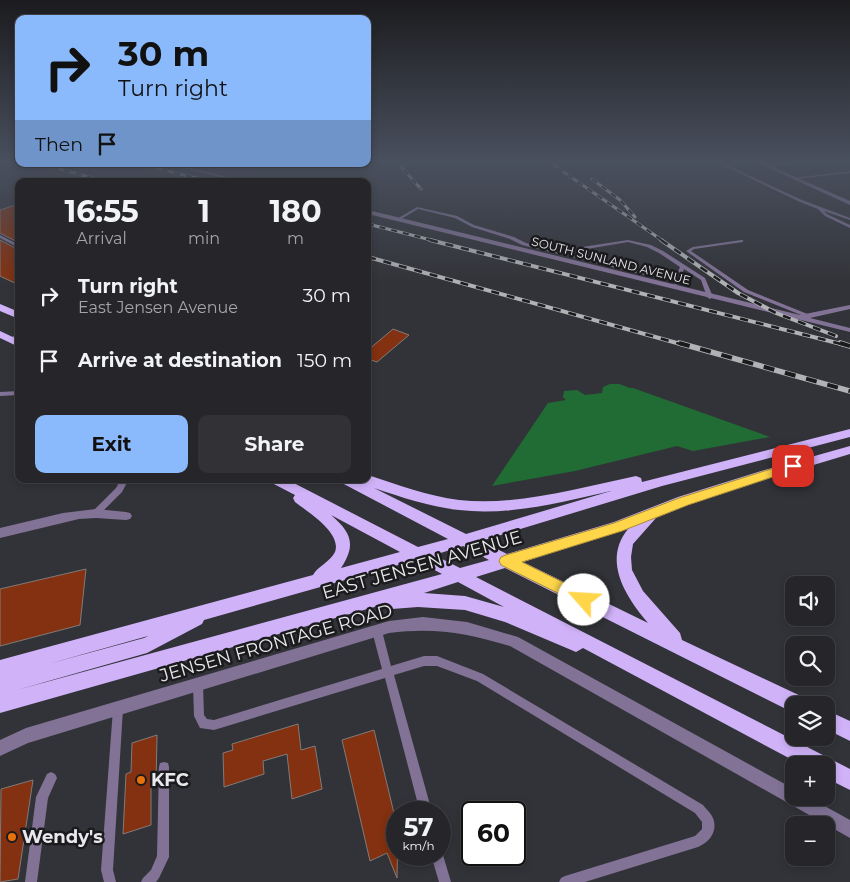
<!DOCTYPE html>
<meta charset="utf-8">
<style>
body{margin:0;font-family:Montserrat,sans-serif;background:#323236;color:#f1f3f6;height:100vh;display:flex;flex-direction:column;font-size:19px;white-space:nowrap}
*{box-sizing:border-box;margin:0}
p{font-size:16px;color:#a4a5a8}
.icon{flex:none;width:28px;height:28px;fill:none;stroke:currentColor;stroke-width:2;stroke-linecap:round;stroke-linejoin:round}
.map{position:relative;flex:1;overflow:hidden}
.details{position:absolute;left:15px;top:178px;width:356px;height:305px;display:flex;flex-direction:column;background:#26262a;border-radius:10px;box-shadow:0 2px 8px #0003,0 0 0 1px #424347}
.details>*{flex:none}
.banner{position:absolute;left:15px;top:15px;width:356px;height:152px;border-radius:10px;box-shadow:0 2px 8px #0003,0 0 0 1px #424347;background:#8abafc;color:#111;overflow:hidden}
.buttons{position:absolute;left:785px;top:576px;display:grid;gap:10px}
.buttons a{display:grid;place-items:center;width:50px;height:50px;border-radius:10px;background:#26262a;box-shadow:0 2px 8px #0003,0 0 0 1px #424347;font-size:25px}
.speed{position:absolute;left:386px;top:801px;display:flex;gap:10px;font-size:25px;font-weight:700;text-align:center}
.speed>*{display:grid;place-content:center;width:65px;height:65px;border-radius:50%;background:#26262a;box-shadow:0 2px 8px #0003,0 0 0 1px #424347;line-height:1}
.speed small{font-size:12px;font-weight:400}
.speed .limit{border:2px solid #111;border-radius:8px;background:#fff;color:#111}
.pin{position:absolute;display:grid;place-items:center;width:42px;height:42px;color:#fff;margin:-21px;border-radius:10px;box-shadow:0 2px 8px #0006}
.me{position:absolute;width:55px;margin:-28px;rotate:296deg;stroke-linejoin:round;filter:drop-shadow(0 0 4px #0008)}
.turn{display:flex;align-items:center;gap:18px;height:105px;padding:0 20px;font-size:22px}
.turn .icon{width:65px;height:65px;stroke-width:2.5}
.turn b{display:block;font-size:35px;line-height:42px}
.then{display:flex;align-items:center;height:48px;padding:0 20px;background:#0003;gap:10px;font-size:19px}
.eta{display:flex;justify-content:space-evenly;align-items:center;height:85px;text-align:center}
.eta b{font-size:30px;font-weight:700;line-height:35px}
.button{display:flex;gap:10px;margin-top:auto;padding:10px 20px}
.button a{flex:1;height:58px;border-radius:10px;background:#8abafc;color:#111;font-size:20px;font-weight:700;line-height:58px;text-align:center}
.button a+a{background:#323236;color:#f1f3f6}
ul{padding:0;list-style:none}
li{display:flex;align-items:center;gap:15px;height:65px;padding:0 20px}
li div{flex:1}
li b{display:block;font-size:19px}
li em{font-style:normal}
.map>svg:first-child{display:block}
</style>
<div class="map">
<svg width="850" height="882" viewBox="0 0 850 882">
<rect width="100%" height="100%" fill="#323338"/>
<path fill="#206c34" d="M610,384H619L630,388H633L770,437L693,451L677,446L575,471L492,486L548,403L566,400L563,397L564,391L577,390L585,395L602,393L603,387Z"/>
<path fill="#833110" stroke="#827b79" d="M19,204V243L0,233V210Z
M0,240L19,250V285L0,276Z
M393,329L409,335L377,362L368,359V350Z
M86,569L80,625L0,646V589Z
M298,724L301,750L315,746L322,789L292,799L287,754L263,761L264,774L224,787L223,753L233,750L232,744Z
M374,730L398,830L397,878L387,853L370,861L342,740Z
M157,735L156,786L151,788V825L123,834L126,774L131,772L132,743Z
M33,780L18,879L0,882L1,789Z"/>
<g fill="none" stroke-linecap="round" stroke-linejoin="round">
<path fill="#827396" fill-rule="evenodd" d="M714,161H718L802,200L850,218V220L824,211L827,214L850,225V228L825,216L818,209L800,202Z
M809,161H816L768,167L766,166Z
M850,171V173L795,179L793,178Z
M417,207L457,216L474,225L514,237L526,243L590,259L582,248V247L628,240L651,245L663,251L705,278L713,297L710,299L707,297L701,280L684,269L678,284L676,285L674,284V282L522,245L510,239L472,227L455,218L418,209L398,221L395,220ZM628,242L647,247L659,253L680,267L675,279L596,260L587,249Z
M0,235L19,245V248L0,238Z
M741,240H743V242L694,249L691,251L748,290L810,315V317H806L744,292L686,251L693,247Z
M19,333V337L11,341L8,339Z
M19,391V395L0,396V392Z
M121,479H129L122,492L99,515L96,516L93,515L92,513L93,511L116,488Z
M377,627L380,628L382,631L391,666L424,656H437L483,674L703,805C706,809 711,813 713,818C718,831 710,842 698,847L585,882H559L561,878L565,876L695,836L702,829V822L695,813L477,681L437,666H424L394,675L432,812H420L385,678L214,730L200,728L194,716L193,685L194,682L198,680L202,682L203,685L204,715L207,719L214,720L382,669L372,631L374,628Z
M118,704L122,705L123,709L113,870L116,882H104L101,870L113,709L114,705Z
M164,762L168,763L169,767V857L159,878L156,882H141L143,878L151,870L157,856L159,767L160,763Z
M51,772L55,774L57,778L48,798L37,882H25L36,797L47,774Z
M440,850L443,855L451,882H439L431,855H440Z"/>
<path fill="#827396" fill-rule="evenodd" d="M168,164H175L244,181H236Z
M368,210L800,315L850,305V309L810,318L850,328V332L368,214Z
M96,509L126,512L130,513L132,516L130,519L126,520L96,518L79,519L0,538V528L63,513Z
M423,617L467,622L518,637L794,789V798H810L850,820V838L510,646C467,633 434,627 389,633L28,743L0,756V740L26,728L389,621Z"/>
<path fill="#827396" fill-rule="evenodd" d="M754,161H759L850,201V205Z"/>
<path fill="#d0b2f9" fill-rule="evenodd" d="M0,304L19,312V319L0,311Z
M0,331L19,340V347L0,338Z
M850,429V437L662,486L481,541L507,554L614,522L678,497L758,472L850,446V454L767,479L688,505L656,518L633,544L631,557L632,570L643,591L680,633L682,640L805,698L807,705H794V713L505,568L476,577L850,769V790L826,778V765H802L583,648L576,652L505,622L465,610L418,607L392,609L386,607L385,604L0,713V660L313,575C318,566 330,562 335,552C342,533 308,512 295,502L293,498L295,495L270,482L268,479H286L418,547L448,539L340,482L338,479H368V475C398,485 428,496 459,500C519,506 578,488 636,476L641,478L642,482ZM374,488C401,497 430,507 459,510C510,516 562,502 611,491L466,534ZM331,515L400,552L341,568C356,545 352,533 331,515ZM628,529C602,561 626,597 648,623L523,562ZM463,546L489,560L460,568L434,555ZM416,560L442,574L17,690L147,653L202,624L204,620ZM458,582L504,607L465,596L424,593ZM148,636L144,638L48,664Z
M826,710L850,721V741L826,729Z"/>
<defs>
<path id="rail-far2" d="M396,161L421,189
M548,161L663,241
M41,164L104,181
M139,164L209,181
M592,179L620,200L635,217
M368,224L435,241"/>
<path id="rail-far1" d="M430,240L845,345
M661,240L738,293L776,313L836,336
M368,257L684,345"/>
<path id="rail" d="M679,343L850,391
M840,343L850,346"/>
</defs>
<use href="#rail-far2" stroke="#b1b2b6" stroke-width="3"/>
<use href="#rail-far1" stroke="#b1b2b6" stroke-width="4"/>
<use href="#rail" stroke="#b1b2b6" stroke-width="5.5"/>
<use href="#rail-far2" stroke="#1b1b1d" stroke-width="2" stroke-dasharray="6" stroke-linecap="butt"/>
<use href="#rail-far1" stroke="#1b1b1d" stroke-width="2.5" stroke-dasharray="8" stroke-linecap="butt"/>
<use href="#rail" stroke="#1b1b1d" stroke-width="4" stroke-dasharray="11" stroke-linecap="butt"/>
</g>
<linearGradient id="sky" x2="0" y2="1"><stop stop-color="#1c1c1f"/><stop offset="0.57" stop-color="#49505e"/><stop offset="1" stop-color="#49505e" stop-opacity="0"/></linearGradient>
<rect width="850" height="284" fill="url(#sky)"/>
<path fill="#ffd54a" stroke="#a68a30" d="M793,462L797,463L799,466L797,469L688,505L622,531L522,562L589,595L592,600L589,604L584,606L501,565L499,561L501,557L506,555L614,523L679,498Z"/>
<g fill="#e8710a" stroke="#1b1b1d" stroke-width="2">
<circle cx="141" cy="780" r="5"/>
<circle cx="12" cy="837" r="5"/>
</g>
<g text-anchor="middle" stroke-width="5" stroke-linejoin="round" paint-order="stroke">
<g font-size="12" fill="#e9e9ed" stroke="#1b1b1d">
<text transform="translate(611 261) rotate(14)" y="4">SOUTH SUNLAND AVENUE</text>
</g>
<g font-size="18" fill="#e9e9ed" stroke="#1b1b1d">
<text transform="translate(422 565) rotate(-16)" y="6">EAST JENSEN AVENUE</text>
<text transform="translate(276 643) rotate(-16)" y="6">JENSEN FRONTAGE ROAD</text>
</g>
<g font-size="18" font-weight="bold" fill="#e9e9ed" stroke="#1b1b1d" text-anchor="start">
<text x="151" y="786">KFC</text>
<text x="22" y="843">Wendy's</text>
</g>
</g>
</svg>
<div class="buttons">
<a><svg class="icon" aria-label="sound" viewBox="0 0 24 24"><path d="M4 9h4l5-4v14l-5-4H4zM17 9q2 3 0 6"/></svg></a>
<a><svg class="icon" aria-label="search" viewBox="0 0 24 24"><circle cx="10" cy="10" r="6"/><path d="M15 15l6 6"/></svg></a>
<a><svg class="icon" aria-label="layers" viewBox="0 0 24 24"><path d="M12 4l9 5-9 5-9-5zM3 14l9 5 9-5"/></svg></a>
<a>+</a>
<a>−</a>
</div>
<div class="speed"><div>57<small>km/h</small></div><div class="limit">60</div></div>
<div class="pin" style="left:793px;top:466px;background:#d93025"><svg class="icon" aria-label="arrive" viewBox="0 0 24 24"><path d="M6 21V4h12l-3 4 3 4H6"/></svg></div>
<svg class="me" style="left:584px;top:600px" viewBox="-20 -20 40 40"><circle r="19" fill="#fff"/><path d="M0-13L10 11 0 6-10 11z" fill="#ffd54a"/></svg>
<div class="banner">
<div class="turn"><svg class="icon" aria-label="right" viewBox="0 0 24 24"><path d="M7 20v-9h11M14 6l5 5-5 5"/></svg><div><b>30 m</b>Turn right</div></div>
<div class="then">Then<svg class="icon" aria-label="arrive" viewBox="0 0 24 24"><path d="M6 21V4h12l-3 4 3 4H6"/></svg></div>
</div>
<section class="details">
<div class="eta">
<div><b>16:55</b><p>Arrival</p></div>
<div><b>1</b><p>min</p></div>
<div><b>180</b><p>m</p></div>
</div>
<ul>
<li><svg class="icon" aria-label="right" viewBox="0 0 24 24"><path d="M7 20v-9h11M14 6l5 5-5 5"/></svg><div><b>Turn right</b><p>East Jensen Avenue</p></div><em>30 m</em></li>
<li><svg class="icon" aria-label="arrive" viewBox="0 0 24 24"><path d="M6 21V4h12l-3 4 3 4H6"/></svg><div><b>Arrive at destination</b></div><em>150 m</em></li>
</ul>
<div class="button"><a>Exit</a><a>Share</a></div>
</section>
</div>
